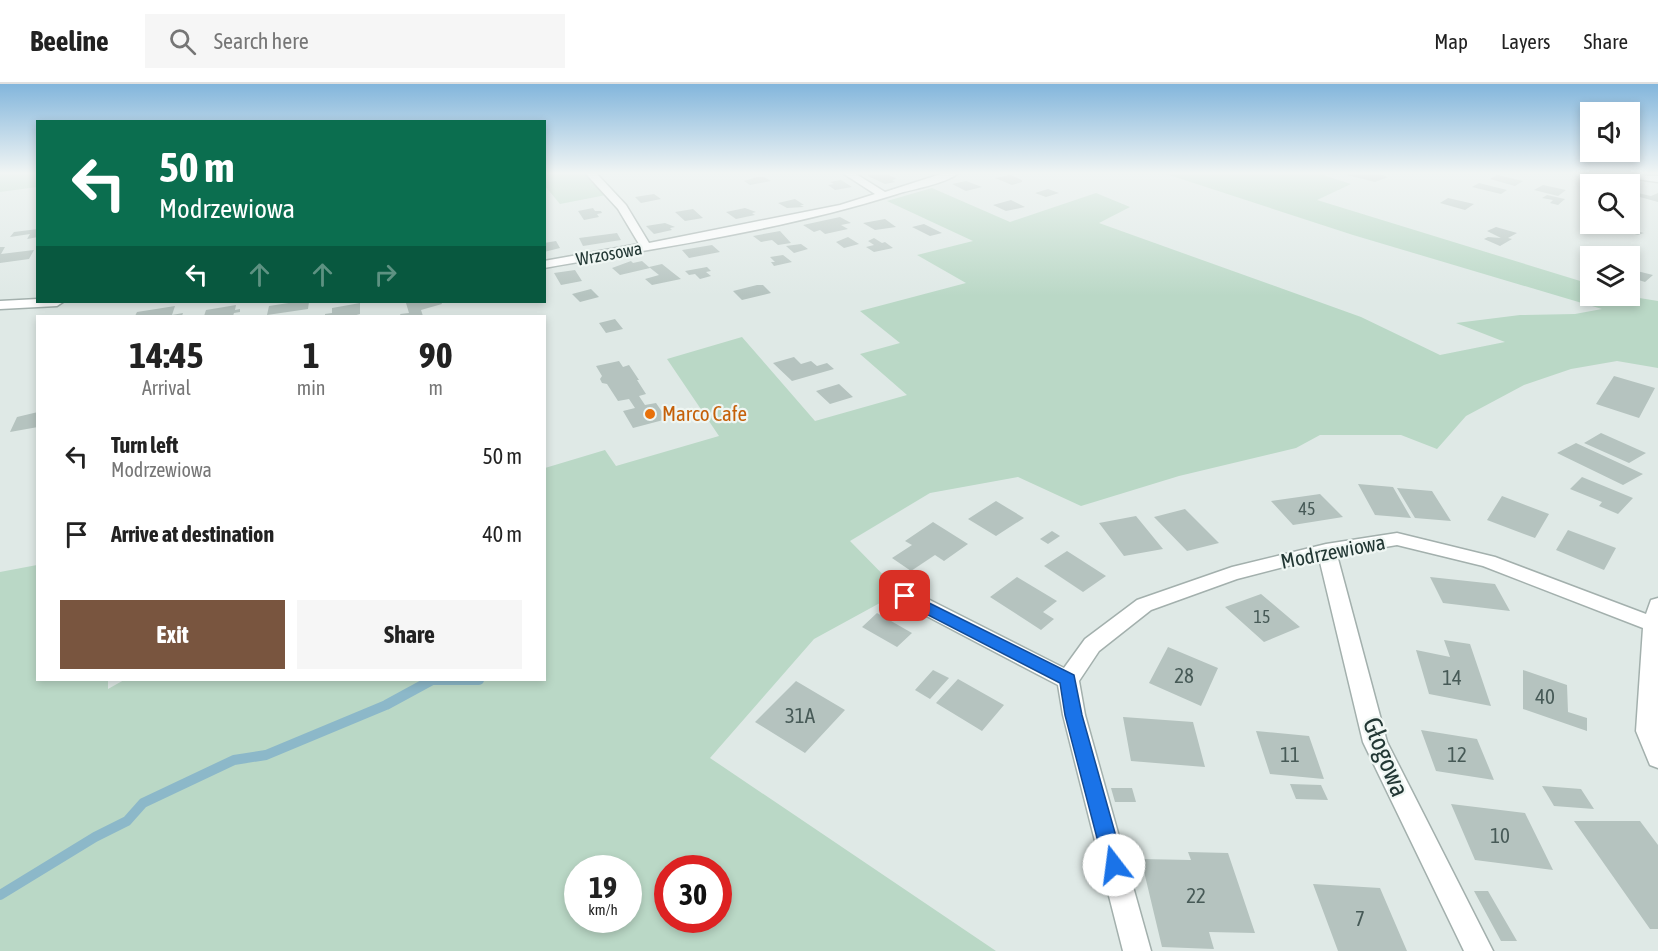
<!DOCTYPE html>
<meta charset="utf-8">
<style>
body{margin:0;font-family:"Asap Condensed",sans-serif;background:#f6f6f6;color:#222;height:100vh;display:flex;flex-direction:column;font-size:22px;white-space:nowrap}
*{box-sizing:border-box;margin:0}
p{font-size:20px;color:#767676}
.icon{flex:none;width:33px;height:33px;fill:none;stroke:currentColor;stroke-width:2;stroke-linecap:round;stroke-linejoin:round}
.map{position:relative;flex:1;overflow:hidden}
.sheet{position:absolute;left:36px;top:231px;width:510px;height:366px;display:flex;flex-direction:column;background:#fff;border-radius:0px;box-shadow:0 3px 9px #0003}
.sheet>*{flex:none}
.guide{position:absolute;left:36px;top:36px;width:510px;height:183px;border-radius:0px;box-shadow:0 3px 9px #0003;background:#0b6e4f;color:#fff;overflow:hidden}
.fabs{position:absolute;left:1580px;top:18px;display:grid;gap:12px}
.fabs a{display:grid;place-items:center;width:60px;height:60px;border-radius:0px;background:#fff;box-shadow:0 3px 9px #0003;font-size:30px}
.speed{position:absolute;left:564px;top:771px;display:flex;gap:12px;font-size:30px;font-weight:700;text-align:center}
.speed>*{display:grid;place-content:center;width:78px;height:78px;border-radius:50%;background:#fff;box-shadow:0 3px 9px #0003;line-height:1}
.speed small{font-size:15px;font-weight:400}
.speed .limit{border:9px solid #d22;background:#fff;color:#111}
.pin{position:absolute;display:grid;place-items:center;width:51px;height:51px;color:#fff;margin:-26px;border-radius:12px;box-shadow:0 3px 9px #0006}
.me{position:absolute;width:66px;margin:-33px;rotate:345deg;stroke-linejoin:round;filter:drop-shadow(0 0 4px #0008)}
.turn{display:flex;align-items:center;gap:21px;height:126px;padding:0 24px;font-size:27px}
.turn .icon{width:78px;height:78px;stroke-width:2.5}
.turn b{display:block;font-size:42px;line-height:51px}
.lanes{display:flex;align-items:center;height:57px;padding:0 24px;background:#0003;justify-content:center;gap:30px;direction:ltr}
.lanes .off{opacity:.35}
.eta{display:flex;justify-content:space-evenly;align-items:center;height:102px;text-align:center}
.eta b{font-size:36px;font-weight:700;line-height:42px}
.action{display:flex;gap:12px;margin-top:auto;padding:12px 24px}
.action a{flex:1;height:69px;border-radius:0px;background:#79553f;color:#fff;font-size:24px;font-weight:700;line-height:69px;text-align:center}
.action a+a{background:#f6f6f6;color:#222}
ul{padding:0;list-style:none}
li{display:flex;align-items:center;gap:18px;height:78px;padding:0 24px}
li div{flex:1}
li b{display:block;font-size:22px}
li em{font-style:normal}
header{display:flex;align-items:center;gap:36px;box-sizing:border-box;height:84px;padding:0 30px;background:#fff;border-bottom:2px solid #e0e0e0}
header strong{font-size:28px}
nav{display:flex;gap:33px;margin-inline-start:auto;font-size:21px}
.search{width:420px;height:54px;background:#f6f6f6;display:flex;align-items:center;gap:15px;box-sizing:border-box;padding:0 21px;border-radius:0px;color:#767676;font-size:22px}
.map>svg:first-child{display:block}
</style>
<header>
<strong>Beeline</strong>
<div class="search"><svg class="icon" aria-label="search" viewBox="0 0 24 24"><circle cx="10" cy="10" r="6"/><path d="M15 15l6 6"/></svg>Search here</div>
<nav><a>Map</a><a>Layers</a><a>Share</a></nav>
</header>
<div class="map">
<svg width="1658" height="867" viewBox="0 0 1658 867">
<rect width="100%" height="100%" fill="#dfe9e6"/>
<path fill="#bad8c6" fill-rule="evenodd" d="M0,90H37V103L0,108Z
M544,90H585L606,111L560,120L545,102Z
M1166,90H1320L1351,100L1317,116L1590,200V212H1627L1658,217V284L1617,277L1571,285L1524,301L1466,332L1437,365L1401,351H1320L1296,364L1179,392L1081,422L1018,393L930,409L850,457L900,508L814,555L710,674L996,867H0V488L37,481L38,596H108V605L124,596H544L545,384L605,366L616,382L719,352L667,275L742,253L815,337L907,311L860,270L900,259L860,227L966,199L917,171L973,157L887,117L932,104L1010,138L1096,109L1130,123L1099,139L1361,233L1440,271L1505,258L1456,239L1520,231L1575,230L1602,225L1353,151ZM578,784H628V836H578ZM668,784H718V836H668Z"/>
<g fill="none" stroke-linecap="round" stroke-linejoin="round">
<path stroke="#8cb8c9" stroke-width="10" d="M0,811L95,753L127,737L143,719L234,676L266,671L386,621L432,596H479"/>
</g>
<path fill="#b5c3bf" d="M870,90H887L897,95L892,96L895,98L885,100L868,92Z
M1378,90L1388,93L1375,98L1347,91Z
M1010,91L1022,96V98L1012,101L995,94Z
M1497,91L1523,97L1515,102L1490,95Z
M757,93H764L771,97L750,101L744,97Z
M841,96L852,103L835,106L828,101L834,100L830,98Z
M966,97L982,103L966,107L952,100Z
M1479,99L1507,106L1501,110L1472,103Z
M1543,101L1566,106L1558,112L1534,106Z
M1048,105L1059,109L1046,113L1035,109Z
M1629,107L1651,112L1658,109V118L1629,110Z
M654,110L661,115L641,119L635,113Z
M1547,111L1565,115L1558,121L1550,119L1553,116L1542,114Z
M1448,114L1474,120L1465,126L1440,119Z
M795,115L804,121H800L804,123L787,124L778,119Z
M1011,116L1025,123L1006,127L993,121Z
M593,124L595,127H601L602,129L597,130L599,133L584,136L578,127Z
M745,124L756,128L752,129L755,131L736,135L726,128Z
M693,125L703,134L685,137L675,128Z
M840,133L851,139L841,141L848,145L825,150L820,146L814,148L803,141Z
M885,135L896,143L875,146L863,139Z
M665,139L675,143L670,144L672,146L654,150L646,142Z
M924,140L942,149L930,152L912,143Z
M1605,140H1611L1644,149L1638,151L1624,147L1619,150L1600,142Z
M1496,143L1517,149L1508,154L1512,155L1500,162L1484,155L1488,153L1501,154L1487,147Z
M38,145V153L27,155L30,150L10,153L14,148Z
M780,147L791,159L778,161L772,156L761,158L753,152Z
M617,149L621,156L583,162L579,154Z
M848,153L859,160L844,164L836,158Z
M874,154L882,159L885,158L893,164L874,168L866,163L874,161L868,157Z
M556,157L560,164L544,168V159Z
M801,160L808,165L794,169L786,162Z
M712,161L720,168L689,174L682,166Z
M0,163H5L1,170L34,166L29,175L0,179Z
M783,171L792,178L774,182L771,178H775L770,173Z
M631,177L633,179L642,177L650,184L620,191L612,184Z
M662,180L672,188L681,195L652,201L645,195L659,191L649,183Z
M707,183L711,187L706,188L711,192L700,195L695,190L689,191L685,187Z
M1629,185L1653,191L1645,198L1629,193Z
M575,186L582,197L561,201L554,189Z
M757,201H763L771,209L742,216L733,207Z
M591,205L599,213L580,218L572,210Z
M295,218H309L308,225L267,231L269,222Z
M412,218H441L442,220L421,226L423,232H401L400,230L409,229L406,219Z
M360,219V230L353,232H325V230L332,229V224Z
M236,221L235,226L240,225V228L234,229L233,232H204L206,226Z
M175,222L172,231L183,229L182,232H135L137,228Z
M615,235L623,245L606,249L599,239Z
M794,273L801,280L811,277L817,282L827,279L834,285L792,297L773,279Z
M619,277L623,283L629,281L639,296H637L646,310L639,312L645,321L656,319L667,335L633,344L623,327L635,324L629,315L618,317L607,300L602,299L600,295L602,292L596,282Z
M1614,292L1655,304L1639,334L1596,320Z
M839,300L853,313L830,320L816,307Z
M38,328V343L10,348L17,333Z
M1601,349L1646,369L1629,379L1584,359Z
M1576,359L1643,390L1623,401L1557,369Z
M1582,393L1633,414L1618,430L1599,422L1602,418L1570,405Z
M1358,400L1393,403L1411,434L1375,431Z
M1397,404L1432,407L1451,437L1415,434Z
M1320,410L1343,433L1293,441L1271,417Z
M1502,412L1549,430L1535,454L1487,436Z
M996,417L1024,434L996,452L968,435Z
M1185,425L1219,459L1187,467L1154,433Z
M1136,432L1163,465L1124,472L1099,439Z
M933,438L968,460L944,477L935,471L911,487L892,474L912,461L905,457Z
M1568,446L1616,464L1604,486L1556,466Z
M1052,447L1060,452L1048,460L1040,455Z
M1067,467L1106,492L1083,508L1044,482Z
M1017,493L1057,517L1043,528L1054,535L1041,546L990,513Z
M1430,493L1495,500L1510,527L1443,519Z
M1261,510L1300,543L1264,558L1225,523Z
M877,529L912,549L897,563L862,543Z
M1444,556L1470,560L1491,622L1429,610L1416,566L1450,573Z
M1168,563L1218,584L1201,622L1149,599Z
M933,586L949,594L930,615L915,606Z
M1523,586L1567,601L1568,628L1587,634V647L1523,625Z
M958,595L1004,621L982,647L936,619Z
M796,597L845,626L805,669L755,638Z
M1123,633L1193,638L1205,683L1131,677Z
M1421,646L1477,655L1494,696L1436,687Z
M1256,647L1309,652L1324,695L1270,690Z
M1290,700L1321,701L1328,716L1296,715Z
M1542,702L1581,705L1594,725L1554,722Z
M1111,704H1132L1136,718H1115Z
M1451,720L1525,729L1553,786L1475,776Z
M1574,737H1640L1658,761V845H1650Z
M1188,768L1228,769L1255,849L1209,848L1214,865L1162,863L1141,775L1191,776Z
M1313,800L1380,804L1407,867H1338Z
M1474,807H1488L1517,857H1501Z"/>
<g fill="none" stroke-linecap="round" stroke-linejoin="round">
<defs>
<path id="minor" d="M586,90H597L626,121L649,159L840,121L875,110L844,90H856L885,108L941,90H957C944,100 913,105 897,110C783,146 662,163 544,184V177L639,160L618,125Z
M1617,90L1658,92V98L1622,93Z
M38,215V218H63L57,222L0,225V217Z
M1397,449L1495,473L1646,530L1651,516L1658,514V684L1650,681L1636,647L1643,544L1483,482L1397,461L1337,471L1387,658L1493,867H1464L1363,658L1319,474L1237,495L1151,526L1099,567L1079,597L1085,631L1151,867H1123L1063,631L1058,601L898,517L895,512L898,507L905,505L912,507L1064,584L1085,555L1137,516L1232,483L1326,460Z"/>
</defs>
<use href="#minor" stroke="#a3b0ad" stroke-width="3"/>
<use href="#minor" fill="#fff" fill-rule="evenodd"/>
</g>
<linearGradient id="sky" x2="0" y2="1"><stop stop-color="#83b6dc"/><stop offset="0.42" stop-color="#f1f5f4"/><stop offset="1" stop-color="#f1f5f4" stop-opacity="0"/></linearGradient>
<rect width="1658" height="212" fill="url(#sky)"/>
<path fill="#1a73e8" stroke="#114b97" stroke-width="1.5" d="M905,507L1074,591L1082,631L1124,781L1121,787L1114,790L1107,787L1104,781L1065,631L1060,599L899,516L897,512L899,509Z"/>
<circle fill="#e8710a" stroke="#eff6f3" stroke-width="2" cx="650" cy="330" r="6"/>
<g text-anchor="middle" stroke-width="4.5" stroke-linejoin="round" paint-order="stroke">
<g font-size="18" fill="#223734" stroke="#eff6f3">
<text transform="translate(609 170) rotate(-10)" y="6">Wrzosowa</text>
</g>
<g font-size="18" fill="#475a57">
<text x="1307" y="431">45</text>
<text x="1262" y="539">15</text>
</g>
<g font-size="21" fill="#c56008" stroke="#eff6f3" text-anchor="start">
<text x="662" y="337">Marco Cafe</text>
</g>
<g font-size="21" fill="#223734" stroke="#eff6f3">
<text transform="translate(1333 468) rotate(-11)" y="7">Modrzewiowa</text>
</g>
<g font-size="21" fill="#475a57">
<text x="1184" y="599">28</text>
<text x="1452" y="601">14</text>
<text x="1545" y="620">40</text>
<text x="800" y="639">31A</text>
<text x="1290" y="678">11</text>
<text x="1457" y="678">12</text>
<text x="1500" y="759">10</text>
<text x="1196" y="819">22</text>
<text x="1360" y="842">7</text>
</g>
<g font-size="26" fill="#223734" stroke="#eff6f3">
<text transform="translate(1386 673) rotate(68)" y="9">Głogowa</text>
</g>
</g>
</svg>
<div class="fabs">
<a><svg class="icon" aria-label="sound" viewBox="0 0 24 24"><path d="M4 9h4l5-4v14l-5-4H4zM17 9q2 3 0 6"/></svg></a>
<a><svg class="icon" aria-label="search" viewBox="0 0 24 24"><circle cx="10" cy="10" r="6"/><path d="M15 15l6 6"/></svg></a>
<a><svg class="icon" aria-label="layers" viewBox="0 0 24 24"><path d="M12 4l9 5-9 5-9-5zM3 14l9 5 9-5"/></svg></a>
</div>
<div class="speed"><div>19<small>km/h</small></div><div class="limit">30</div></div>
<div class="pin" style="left:905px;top:512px;background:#d93025"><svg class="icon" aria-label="arrive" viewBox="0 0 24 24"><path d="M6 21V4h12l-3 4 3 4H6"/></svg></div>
<svg class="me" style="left:1114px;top:781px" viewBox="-20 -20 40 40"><circle r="19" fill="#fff"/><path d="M0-13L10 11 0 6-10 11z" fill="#1a73e8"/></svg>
<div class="guide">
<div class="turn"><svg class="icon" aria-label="left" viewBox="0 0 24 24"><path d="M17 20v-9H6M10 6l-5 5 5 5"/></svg><div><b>50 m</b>Modrzewiowa</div></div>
<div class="lanes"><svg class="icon" aria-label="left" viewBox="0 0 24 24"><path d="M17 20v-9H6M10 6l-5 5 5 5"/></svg><svg class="icon off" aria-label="ahead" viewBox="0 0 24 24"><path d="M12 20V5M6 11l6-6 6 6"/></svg><svg class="icon off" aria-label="ahead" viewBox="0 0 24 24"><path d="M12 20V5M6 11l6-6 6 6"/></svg><svg class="icon off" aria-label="right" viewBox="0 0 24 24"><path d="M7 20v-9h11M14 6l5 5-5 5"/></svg></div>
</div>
<section class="sheet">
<div class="eta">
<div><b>14:45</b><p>Arrival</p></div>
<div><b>1</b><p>min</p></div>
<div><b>90</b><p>m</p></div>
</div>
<ul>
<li><svg class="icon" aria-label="left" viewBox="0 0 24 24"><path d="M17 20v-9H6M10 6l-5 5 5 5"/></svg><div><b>Turn left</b><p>Modrzewiowa</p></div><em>50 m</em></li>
<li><svg class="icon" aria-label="arrive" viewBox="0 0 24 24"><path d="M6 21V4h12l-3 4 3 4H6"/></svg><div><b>Arrive at destination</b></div><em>40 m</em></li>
</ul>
<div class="action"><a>Exit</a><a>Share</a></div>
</section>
</div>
